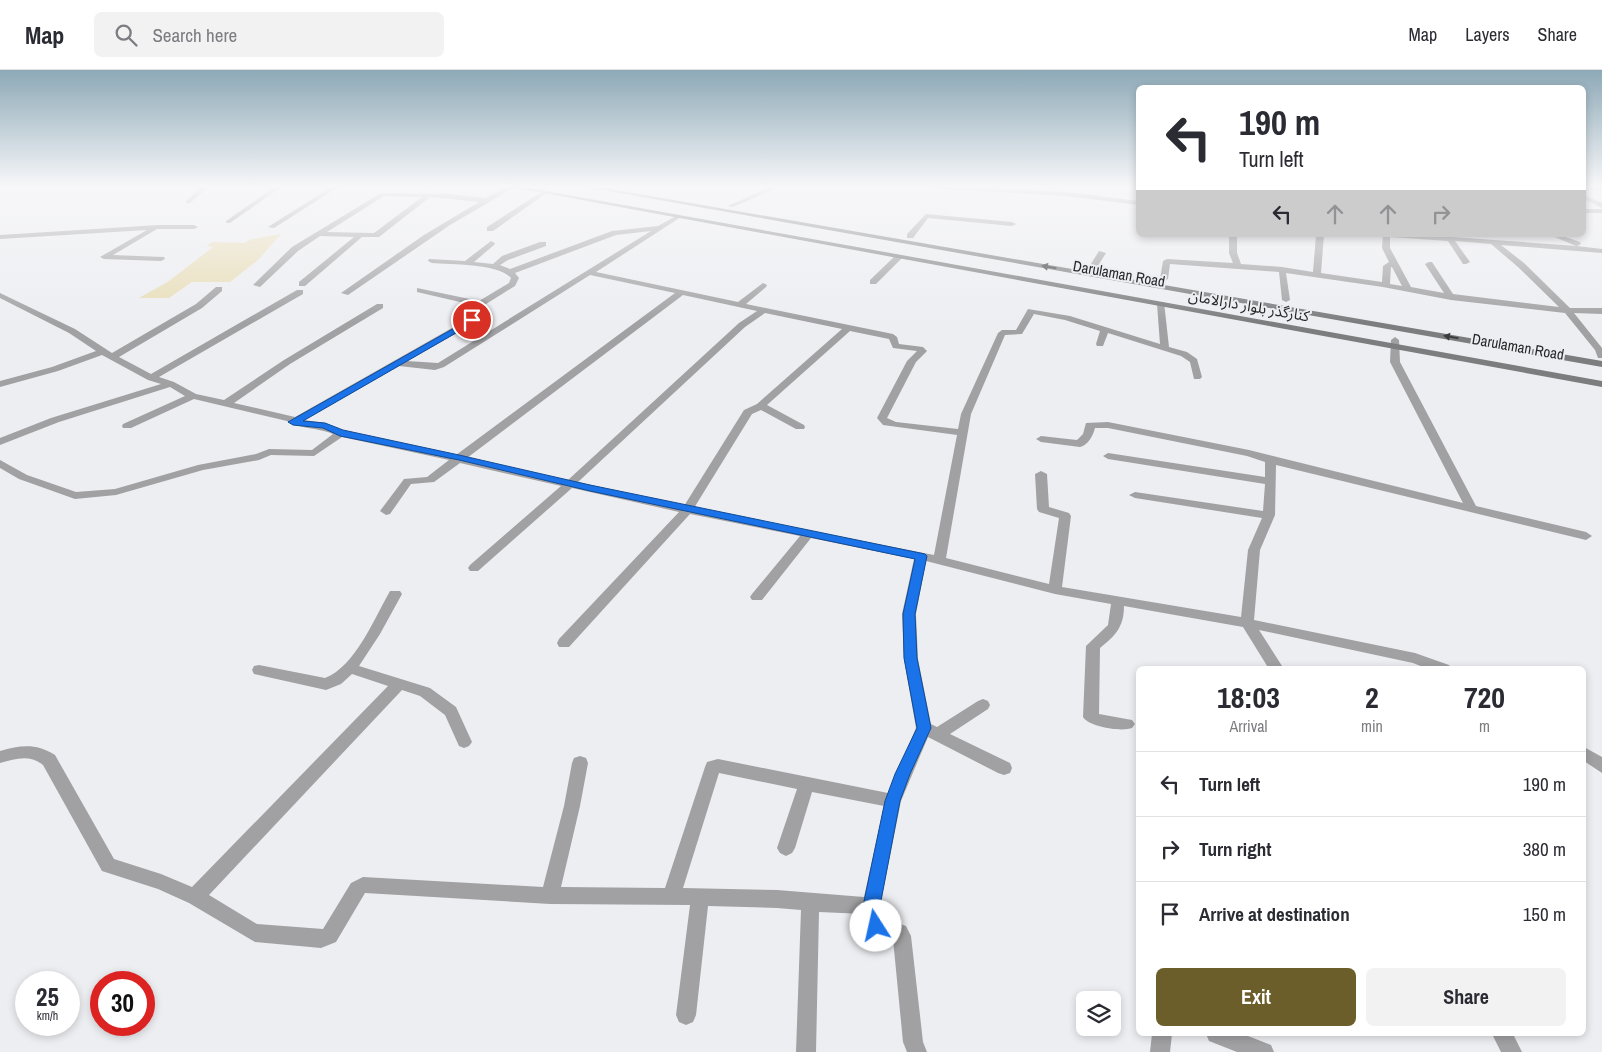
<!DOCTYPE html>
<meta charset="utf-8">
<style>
body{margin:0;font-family:"Archivo Narrow","Noto Sans Arabic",sans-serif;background:#f2f2f3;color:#2b2b33;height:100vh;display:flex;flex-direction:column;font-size:19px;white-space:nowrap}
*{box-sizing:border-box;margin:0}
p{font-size:16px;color:#7c7c81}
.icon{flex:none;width:28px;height:28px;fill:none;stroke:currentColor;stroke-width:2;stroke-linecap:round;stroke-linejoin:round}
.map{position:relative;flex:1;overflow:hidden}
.sheet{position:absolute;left:1136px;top:596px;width:450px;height:370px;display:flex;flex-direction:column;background:#fff;border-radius:8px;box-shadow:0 2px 8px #0003}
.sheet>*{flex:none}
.hud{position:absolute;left:1136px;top:15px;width:450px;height:152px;border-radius:8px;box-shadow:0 2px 8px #0003;background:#fff;color:#2b2b33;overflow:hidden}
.buttons{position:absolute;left:1076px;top:921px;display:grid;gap:10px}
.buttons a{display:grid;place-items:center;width:45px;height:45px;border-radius:8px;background:#fff;box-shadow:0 2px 8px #0003;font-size:25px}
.speed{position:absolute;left:15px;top:901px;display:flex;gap:10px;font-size:25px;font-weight:700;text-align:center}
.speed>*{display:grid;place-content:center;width:65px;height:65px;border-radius:50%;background:#fff;box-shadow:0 2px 8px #0003;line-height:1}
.speed small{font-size:12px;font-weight:400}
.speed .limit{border:8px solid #d22;background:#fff;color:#111}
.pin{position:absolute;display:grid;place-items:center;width:42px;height:42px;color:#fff;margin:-21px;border:2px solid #fff;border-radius:50%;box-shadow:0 1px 5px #0007}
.me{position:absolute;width:55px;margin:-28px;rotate:350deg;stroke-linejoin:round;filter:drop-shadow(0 0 4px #0008)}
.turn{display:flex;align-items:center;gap:18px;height:105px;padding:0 20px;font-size:22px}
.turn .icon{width:65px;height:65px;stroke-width:2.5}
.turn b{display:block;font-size:35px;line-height:42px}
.lanes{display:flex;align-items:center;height:48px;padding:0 20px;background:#0003;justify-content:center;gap:25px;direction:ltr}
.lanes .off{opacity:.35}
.eta{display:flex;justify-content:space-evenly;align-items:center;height:85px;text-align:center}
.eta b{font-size:30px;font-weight:700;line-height:35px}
.cta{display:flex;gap:10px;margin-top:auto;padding:10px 20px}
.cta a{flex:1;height:58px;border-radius:8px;background:#6c5e2b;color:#fff;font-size:20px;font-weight:700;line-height:58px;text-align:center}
.cta a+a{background:#f2f2f3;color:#2b2b33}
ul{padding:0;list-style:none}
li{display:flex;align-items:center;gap:15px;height:65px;padding:0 20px;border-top:1px solid #e1e1e2}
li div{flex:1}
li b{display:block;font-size:19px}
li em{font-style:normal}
header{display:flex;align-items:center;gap:30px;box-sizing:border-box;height:70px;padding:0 25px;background:#fff;border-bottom:1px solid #e1e1e2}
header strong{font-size:24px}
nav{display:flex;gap:28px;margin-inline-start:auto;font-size:18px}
.search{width:350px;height:45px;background:#f2f2f3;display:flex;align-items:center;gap:12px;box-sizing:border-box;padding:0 18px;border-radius:8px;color:#7c7c81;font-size:19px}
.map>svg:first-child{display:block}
</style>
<header>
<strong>Map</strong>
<div class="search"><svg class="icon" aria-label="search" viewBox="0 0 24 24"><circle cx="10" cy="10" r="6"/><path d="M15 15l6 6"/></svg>Search here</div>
<nav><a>Map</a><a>Layers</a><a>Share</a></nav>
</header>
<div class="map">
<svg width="1602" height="982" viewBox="0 0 1602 982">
<rect width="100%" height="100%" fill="#edeef2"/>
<path fill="#e8ddb6" d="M281,164L258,190L230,212H192L169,228H139L169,211L213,177L206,176L213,172L244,173L252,169Z"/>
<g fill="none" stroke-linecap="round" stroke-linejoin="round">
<path fill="#a1a1a3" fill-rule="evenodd" d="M203,116H210L190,133H186V131Z
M276,116H283L230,153H226V151Z
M333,116H340L274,158L268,157Z
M422,116H428L424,119Z
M509,116L515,117L450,155L348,225L341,223L424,165L479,132L430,127L379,167H362L305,216H299V212L354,167L320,166L298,181L260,217L253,215L292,177L381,123L450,124L485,128ZM384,126L422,127L374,163L327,162Z
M773,116H781L733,137L728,136Z
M928,116L1066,122L1139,131V135L1066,126L931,118Z
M1584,116H1602V120H1584Z
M543,121L548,122L493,161H487V157Z
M1584,125L1602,133V138L1584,129Z
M1584,139H1602V143H1584Z
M926,144L1012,152L1016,154L1012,156L928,148L913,168H907V164Z
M676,146L681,147L596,202L738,232L763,213L767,215L766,217L746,234L893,264L897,267L899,274L923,277L927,281L916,292L887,348L896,352L958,359L961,344L998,263L1002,260H1016L1028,239L1070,246L1160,274L1157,234L1164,232L1169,277L1187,282L1197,289L1202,307L1200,309H1194L1190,292L1181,286L1108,263L1103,276H1097L1096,274L1100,261L1065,250L1034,244L1022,264L1005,265L971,344L946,488L1049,514L1059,448L1039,442L1037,439L1035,404L1041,401L1047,404L1049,437L1069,443L1071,446L1062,517L1241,547L1248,480L1262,448L1135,428L1129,425L1135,422L1263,441L1265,414L1108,389L1103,386L1108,383L1265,407V392L1247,386L1108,358H1095C1093,366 1088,375 1080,377L1041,372L1036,369L1041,366L1077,370L1083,364L1086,353L1108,352L1249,380L1463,433L1390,292L1391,270L1395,267L1399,270L1400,292L1476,436L1586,462L1592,466L1586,470L1276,395L1275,445L1260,480L1254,550L1415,583L1449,595L1451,599H1428L1413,593L1259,560L1284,599H1269L1243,557L1124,536C1124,557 1115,566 1100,578L1099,644L1132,650L1135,654L1132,658C1122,662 1089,657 1083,647L1086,576L1108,555L1111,534L1055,524L926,491L916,544L918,589L931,654L937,657L978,631L983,629L988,631L990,635L988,639L950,664L1010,693L1012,698L1010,703L1004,705L998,703L928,667L901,731L880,836L883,848L906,856L911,866L923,972L927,982H907L903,972L893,869L868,861L864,844L819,842L816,982H796L801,840L777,838L708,836L696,945L693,952L686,955L679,952L676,945L690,835L550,834L365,823L336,872L321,878L255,872L189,833L158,819L102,801L43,695C29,684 16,689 0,693V681C21,675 36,673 55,685L114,789L161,804L192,817L388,616L352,604L341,614L326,620L254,604L252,600L254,596L259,595L325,608C355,597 375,547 390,521H400L402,524L380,564L359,596L430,618L456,637L472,672L469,676L464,678L459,676L445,645L420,626L402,620L209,825L257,854L323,859L351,813L363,807L543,817L564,736L572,693L574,688L580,686L586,688L588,693L580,736L561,817L665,818L705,697L707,692L718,689L888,723L916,658L904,589L902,544L914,489L811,468L762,530H752L750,527L752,524L800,466L690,444L569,577H559L557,573L559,569L679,442L572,418L478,501H470L468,498L470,495L561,416L460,393L434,412L411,414L390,444L386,445L380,441L404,409L427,407L449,390L342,367L314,386L271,385L259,390L203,400L116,425L75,429L19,409L0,398V390L27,405L76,422L115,419L198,395L256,384L269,379L312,380L333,364C321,358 293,358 287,351L194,329L131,358H123L122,356L123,354L185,326L170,317L59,352L0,375V368L51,348L161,314L148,310L102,285L58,301L0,317V311L52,297L96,281L69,263L0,228V223L75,259L112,283L196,234L216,217H222V221L202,238L119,287L151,304L297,220H303V224L159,307L174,312L196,324L224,330L284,290L377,234H383V238L290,294L234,333L295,347L466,250L467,249L460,244L473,235L417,222V218L479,231L509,213L511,208C498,193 452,195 432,193L428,191L429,189L465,191L491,171L495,173L494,175L474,192L493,194L502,186L540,172H546V176L508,190L500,195L510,199L612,161L658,156ZM651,161L438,293L407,291L473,254L476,248L470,244L515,216L519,208L515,203L616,165ZM590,205L675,223L456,385L343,361L325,353L304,350L399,296L435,300L444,297ZM683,225L757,241L739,253L568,410L467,388ZM765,243L842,259L757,334L744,340L684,436L578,412L745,257ZM850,261L889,269L893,278L917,281L907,291L877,348L883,355L957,365L934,485L694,438L752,344L761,340L796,359H804L805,357L804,355L767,335ZM719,703L797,719L777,778L780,783L786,786L792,783L795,778L812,722L884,736L864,827L777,820L683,818Z
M158,155H194L198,157L194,159H157L113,185L164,187L165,189L161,191L104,189L100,187L147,160L0,169V165Z
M1229,165H1237V183L1241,194L1282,197L1313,202L1316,165H1324L1321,203L1382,212L1383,196L1389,192L1382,178L1383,165H1451L1452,167L1576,176L1550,165H1560L1580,172L1581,174L1577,176L1602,179V183L1501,175L1524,193L1570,238H1602V244L1574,243L1602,278V288H1598L1595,280L1565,243L1451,230L1383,217L1286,203L1290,230L1286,232L1282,230L1279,202L1170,194L1168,209L1164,211L1160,209L1163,191L1167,189L1233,193L1229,183ZM1390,167L1448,171L1463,194H1466L1470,192L1455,171L1491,174L1518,197L1559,237L1453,224L1432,192H1429L1425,194L1444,223L1411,217L1390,178ZM1391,197H1392L1402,216L1390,214Z
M1099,181L1106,183L1096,199H1090L1089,197Z
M896,185L903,187L876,214H870V210Z
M1584,677L1602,687V703L1584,691Z
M1152,964H1172L1170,982H1150Z
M1206,964H1243L1271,975L1274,982H1237L1209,971Z
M1492,964H1513L1522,982H1501Z"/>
<path fill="#7c7d7f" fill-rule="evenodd" d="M505,116H518L1602,311V317Z
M580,116H593L1602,291V297Z"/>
</g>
<defs><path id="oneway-solid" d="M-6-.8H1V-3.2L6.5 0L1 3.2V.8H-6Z" transform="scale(1.25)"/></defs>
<g fill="#3c3d3e">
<use href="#oneway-solid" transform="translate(1049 197) rotate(-170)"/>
<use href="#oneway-solid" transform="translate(1451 267) rotate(-170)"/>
</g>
<linearGradient id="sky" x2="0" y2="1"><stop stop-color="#8da9b7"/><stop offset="0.46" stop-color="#f7f7f9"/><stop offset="1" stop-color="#f7f7f9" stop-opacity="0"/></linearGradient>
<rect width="1602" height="253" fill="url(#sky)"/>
<path fill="#1a73e8" stroke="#114b97" d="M472,248L476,250L475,252L303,351L325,353L343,360L459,385L590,415L925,484L927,486L915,544L917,588L931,658L910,704L900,731L880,836L885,856L882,861L876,864L871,861L863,836L885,731L895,704L917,658L904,588L903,544L915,489L590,421L459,390L340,366L323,358L293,355L288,352Z"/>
<g text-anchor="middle" stroke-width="4" stroke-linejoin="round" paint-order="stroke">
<g font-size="15" fill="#272829" stroke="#edeef2">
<text transform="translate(1119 204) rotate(10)" y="5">Darulaman Road</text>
<text transform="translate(1249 236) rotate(10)" y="5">کنارگذر بلوار دارالامان</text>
<text transform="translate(1518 277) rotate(10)" y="5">Darulaman Road</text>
</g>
</g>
</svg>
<div class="buttons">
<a><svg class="icon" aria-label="layers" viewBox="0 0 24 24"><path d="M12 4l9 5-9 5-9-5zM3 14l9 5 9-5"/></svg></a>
</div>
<div class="speed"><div>25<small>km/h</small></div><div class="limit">30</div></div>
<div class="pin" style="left:472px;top:250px;background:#d93025"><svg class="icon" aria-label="arrive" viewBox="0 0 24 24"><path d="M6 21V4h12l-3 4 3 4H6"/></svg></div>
<svg class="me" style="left:876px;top:856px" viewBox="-20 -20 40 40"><circle r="19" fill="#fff"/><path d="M0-13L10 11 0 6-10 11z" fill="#1a73e8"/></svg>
<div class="hud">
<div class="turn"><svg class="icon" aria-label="left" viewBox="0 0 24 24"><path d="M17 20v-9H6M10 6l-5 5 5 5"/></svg><div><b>190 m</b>Turn left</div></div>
<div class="lanes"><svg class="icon" aria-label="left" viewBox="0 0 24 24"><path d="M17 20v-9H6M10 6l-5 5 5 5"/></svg><svg class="icon off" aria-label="ahead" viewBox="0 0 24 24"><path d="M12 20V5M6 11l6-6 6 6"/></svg><svg class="icon off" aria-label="ahead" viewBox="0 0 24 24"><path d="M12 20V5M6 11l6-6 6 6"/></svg><svg class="icon off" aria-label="right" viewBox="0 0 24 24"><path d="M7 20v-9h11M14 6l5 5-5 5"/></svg></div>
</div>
<section class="sheet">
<div class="eta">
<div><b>18:03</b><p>Arrival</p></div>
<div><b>2</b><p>min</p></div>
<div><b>720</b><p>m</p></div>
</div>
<ul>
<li><svg class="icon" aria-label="left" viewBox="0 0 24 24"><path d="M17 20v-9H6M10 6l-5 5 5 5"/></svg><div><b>Turn left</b></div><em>190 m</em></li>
<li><svg class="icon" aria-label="right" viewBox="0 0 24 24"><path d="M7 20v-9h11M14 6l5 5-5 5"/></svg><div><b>Turn right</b></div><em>380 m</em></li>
<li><svg class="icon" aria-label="arrive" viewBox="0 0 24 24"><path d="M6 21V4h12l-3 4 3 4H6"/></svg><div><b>Arrive at destination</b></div><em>150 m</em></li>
</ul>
<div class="cta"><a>Exit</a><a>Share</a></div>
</section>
</div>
